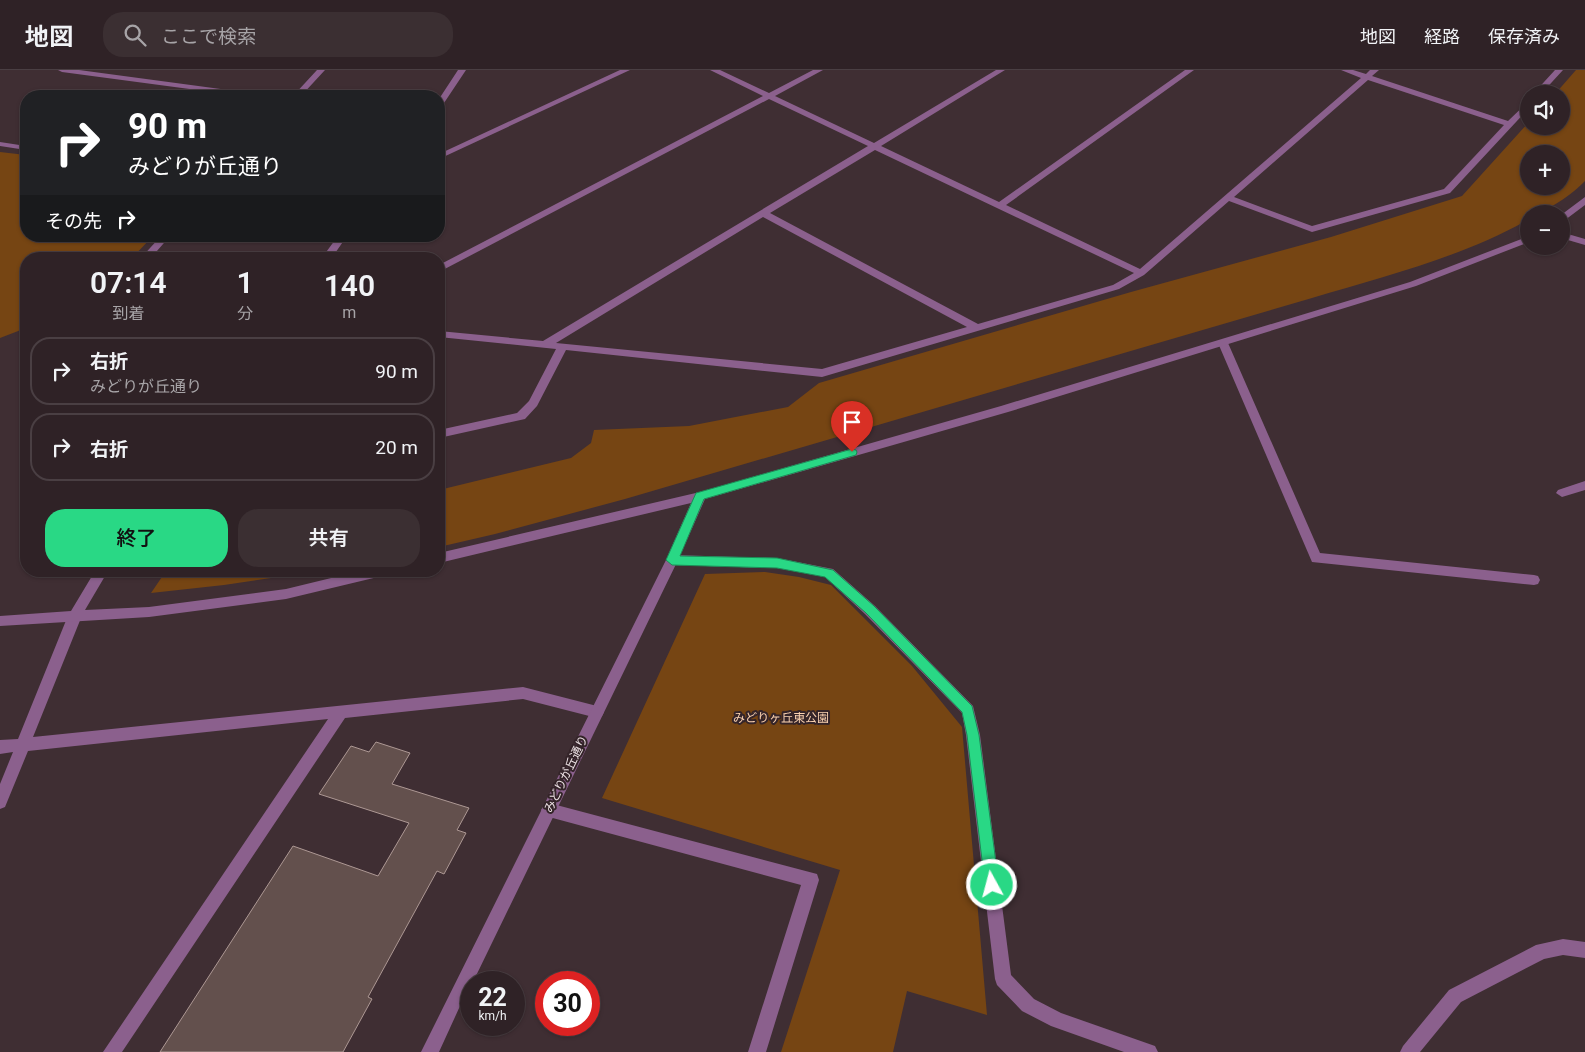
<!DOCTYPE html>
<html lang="ja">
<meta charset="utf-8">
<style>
body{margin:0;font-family:Roboto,"Noto Sans JP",sans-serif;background:#3b2f32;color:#f1f3f6;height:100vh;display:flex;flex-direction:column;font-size:19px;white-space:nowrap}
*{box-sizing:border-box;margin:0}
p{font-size:16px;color:#a7a4a7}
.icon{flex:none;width:28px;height:28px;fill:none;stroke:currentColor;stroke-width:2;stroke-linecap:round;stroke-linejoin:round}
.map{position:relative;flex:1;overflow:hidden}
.panel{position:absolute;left:20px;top:182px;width:425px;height:325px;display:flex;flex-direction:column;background:#2f2226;border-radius:20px;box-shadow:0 1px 4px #0004,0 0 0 1px #4a3f43}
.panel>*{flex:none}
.top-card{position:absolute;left:20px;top:20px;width:425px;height:152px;border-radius:20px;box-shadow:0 1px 4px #0004,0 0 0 1px #4a3f43;background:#202124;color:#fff;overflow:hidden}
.controls{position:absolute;left:1520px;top:15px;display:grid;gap:10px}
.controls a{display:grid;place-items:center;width:50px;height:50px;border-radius:50%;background:#2f2226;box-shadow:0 1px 4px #0004,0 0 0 1px #4a3f43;font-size:25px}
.speed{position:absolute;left:460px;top:901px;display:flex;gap:10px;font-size:25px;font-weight:700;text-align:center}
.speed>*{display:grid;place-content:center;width:65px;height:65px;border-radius:50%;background:#2f2226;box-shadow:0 1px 4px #0004,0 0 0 1px #4a3f43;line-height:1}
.speed small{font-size:12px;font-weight:400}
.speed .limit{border:8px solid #d22;background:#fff;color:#111}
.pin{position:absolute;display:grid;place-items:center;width:42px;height:42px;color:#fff;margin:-51px -21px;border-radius:50% 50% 50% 0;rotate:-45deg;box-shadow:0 0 5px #0007}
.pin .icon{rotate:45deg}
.me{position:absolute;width:55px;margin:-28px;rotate:353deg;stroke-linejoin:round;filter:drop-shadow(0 0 4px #0008)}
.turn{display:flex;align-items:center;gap:18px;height:105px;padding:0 25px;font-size:22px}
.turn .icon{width:65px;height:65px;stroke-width:2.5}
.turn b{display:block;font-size:35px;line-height:42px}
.then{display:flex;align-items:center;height:48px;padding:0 25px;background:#0003;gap:10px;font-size:19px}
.eta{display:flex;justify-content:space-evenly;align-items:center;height:85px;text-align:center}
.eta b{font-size:30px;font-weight:600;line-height:35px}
.button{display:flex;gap:10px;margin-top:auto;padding:10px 25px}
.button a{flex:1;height:58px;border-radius:20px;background:#29d885;color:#111;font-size:20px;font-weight:600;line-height:58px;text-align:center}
.button a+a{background:#3b2f32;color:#f1f3f6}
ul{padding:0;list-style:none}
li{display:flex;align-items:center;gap:15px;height:68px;margin:0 10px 8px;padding:0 15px;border:2px solid #4a3f43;border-radius:20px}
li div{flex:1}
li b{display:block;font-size:19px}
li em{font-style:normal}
header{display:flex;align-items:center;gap:30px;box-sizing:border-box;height:70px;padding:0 25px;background:#2f2226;border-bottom:1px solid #4a3f43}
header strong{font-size:24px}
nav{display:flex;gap:28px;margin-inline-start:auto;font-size:18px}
.search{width:350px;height:45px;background:#3b2f32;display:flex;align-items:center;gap:12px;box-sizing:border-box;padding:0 18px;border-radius:20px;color:#a7a4a7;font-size:19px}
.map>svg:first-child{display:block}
</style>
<header>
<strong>地図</strong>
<div class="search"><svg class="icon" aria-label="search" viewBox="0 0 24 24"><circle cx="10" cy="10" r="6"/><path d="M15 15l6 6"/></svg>ここで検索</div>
<nav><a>地図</a><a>経路</a><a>保存済み</a></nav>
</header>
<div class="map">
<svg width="1585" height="982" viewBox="0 0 1585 982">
<rect width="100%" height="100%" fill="#3f2e33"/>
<path fill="#764513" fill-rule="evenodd" d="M1576,0H1585V111C1574,123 1545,144 1529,144V149C1463,187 1385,206 1312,228L625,429L495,464L439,477V420L571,388L591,373L594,360L689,356L788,337L819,313L1131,222L1331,167L1462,126L1529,52V56H1561V24H1555ZM1529,84H1561V116H1529Z
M0,82L26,85V166H153L131,189H26V258L0,268Z
M166,501H319L224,515L151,523Z
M765,502L799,507L831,515L912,596L962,657L987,945L907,921L893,982H781L840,800L602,728L705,504Z"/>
<path fill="#63504d" stroke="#ad9894" d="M376,672L410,683L392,714L469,738L457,760L466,763L444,804L437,801L368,927L372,929L343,982H160L293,776L378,806L409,753L319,724L351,676L369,682Z"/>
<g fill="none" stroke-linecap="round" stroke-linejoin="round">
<path fill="#8b608d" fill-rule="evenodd" d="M58,0H79L258,24L262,26H242L62,2Z
M317,0H325L301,26H293Z
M620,0H630L439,89V84Z
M710,0H720L769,23L813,0H823L775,26L874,73L996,0H1005L881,76L999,132L1185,0H1194L1006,135L1140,199L1361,8L1341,0H1353L1366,4L1370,0H1379L1372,6L1508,51L1529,31V38L1450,123L1312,162L1229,131L1144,205L1119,219L822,307L566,280L537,336L525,349L439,368V360L517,343L529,331L556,279L439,267V261L543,271L868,76L769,29L439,202V195L763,26ZM1368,10L1504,55L1444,119L1312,156L1234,127ZM875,80L1134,203L1113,215L978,254L770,143ZM763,147L967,257L822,299L556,273Z
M1555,0H1563L1541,24H1533Z
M0,72L26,76V80L0,76Z
M1561,162L1585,169V175L1561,168Z
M161,166H170L150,189H140Z
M1223,270L1228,273L1320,483L1534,505L1538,506L1540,510L1538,514L1534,515L1312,492L1218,273Z
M1585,411V420L1562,427L1556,423L1558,420Z
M672,485L777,488L833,499L875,536L973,636L980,665L1011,905L1034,929L1061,943L1155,976L1158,982H1124L1051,956L1022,941L997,915L995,909L966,665L962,643L865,544L825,507L777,498L672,495L668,494L666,490L668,486Z
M74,543L79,544L81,548L33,667L523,617L597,636L602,638L604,642L602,646L597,648L523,629L345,648L122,982H103L328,649L28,681L5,737L0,739V714L13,682L0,684V670L18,669L67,548L69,544Z
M549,733L817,804L819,810L766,982H748L801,815L549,747L544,745L541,740L544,735Z
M1563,869L1585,872V888L1563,885L1544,889L1461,932L1420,982H1400L1403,976L1449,920L1536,875Z"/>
<path fill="#8b608d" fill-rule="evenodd" d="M458,0H466L442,36H439V29Z
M1585,127V135L1561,153V145Z
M338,166H347L331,189H321Z
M1529,166V172L1416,216L1008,342L705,429L678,490L473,912H471L439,982H421L666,490L691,433L439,493V483L700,422L1001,336L1410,212Z
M95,501H108L85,540L149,537L286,519L360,501H388L386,505L382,506L286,529L149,547L0,556V546L71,541Z"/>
</g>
<path fill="#29d885" stroke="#1b8c56" d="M852,379L856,380L857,382L856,385L704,429L680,486L777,488L833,500L874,536L972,636L979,665L999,815L997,820L992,823L987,820L985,815L967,665L962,642L866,543L825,507L777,498L672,495L666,490L696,423Z"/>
<g text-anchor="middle" stroke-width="4" stroke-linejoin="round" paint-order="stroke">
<g font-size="12" fill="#fad1b0" stroke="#342429">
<text x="781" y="652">みどりヶ丘東公園</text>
</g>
<g font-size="12" fill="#ede2e5" stroke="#342429">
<text transform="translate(566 704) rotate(-64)" y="4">みどりが丘通り</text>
</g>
</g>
</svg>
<div class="controls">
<a><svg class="icon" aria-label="sound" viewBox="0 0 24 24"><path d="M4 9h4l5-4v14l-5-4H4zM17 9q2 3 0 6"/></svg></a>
<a>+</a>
<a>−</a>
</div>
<div class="speed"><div>22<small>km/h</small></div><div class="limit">30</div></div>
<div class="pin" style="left:852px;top:382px;background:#d93025"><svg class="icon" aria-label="arrive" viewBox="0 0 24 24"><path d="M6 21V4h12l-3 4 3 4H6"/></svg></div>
<svg class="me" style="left:992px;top:815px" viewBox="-20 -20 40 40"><circle r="17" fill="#29d885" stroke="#fff" stroke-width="3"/><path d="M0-11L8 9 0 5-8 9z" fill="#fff"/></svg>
<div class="top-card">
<div class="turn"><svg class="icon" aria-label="right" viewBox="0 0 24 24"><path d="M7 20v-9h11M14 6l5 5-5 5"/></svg><div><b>90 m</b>みどりが丘通り</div></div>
<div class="then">その先<svg class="icon" aria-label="right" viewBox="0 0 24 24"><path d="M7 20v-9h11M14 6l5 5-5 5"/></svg></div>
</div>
<section class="panel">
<div class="eta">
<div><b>07:14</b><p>到着</p></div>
<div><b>1</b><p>分</p></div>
<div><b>140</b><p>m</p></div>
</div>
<ul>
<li><svg class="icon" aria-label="right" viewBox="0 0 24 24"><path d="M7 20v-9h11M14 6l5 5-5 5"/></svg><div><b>右折</b><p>みどりが丘通り</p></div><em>90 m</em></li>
<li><svg class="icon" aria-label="right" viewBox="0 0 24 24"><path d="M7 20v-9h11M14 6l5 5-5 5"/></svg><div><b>右折</b></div><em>20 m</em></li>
</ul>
<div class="button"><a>終了</a><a>共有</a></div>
</section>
</div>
